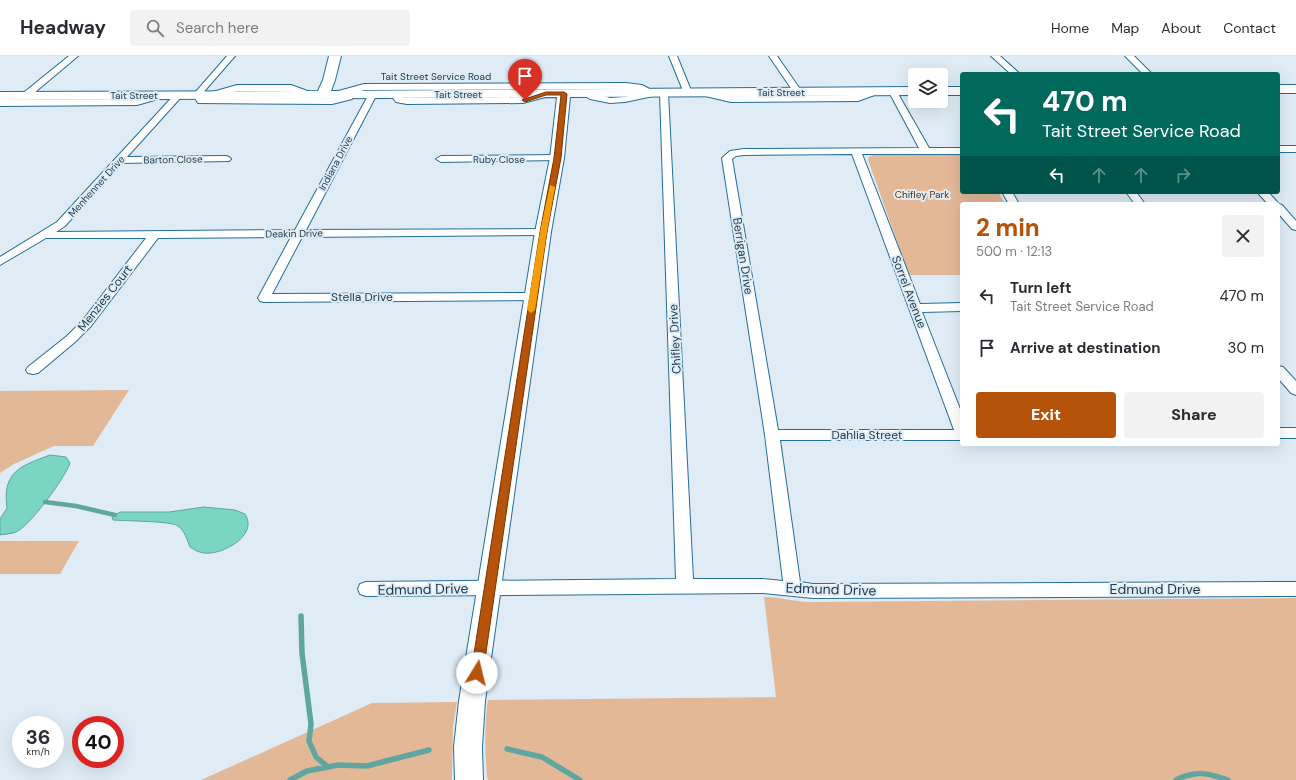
<!DOCTYPE html>
<meta charset="utf-8">
<style>
body{margin:0;font-family:"DM Sans",sans-serif;background:#f2f2f3;color:#2b2b33;height:100vh;display:flex;flex-direction:column;font-size:15px;white-space:nowrap}
*{box-sizing:border-box;margin:0}
p{font-size:13px;color:#7c7c81}
.icon{flex:none;width:22px;height:22px;fill:none;stroke:currentColor;stroke-width:2;stroke-linecap:round;stroke-linejoin:round}
.map{position:relative;flex:1;overflow:hidden}
.details{position:absolute;left:960px;top:146px;width:320px;height:244px;display:flex;flex-direction:column;background:#fff;border-radius:4px;box-shadow:0 4px 16px #0002}
.details>*{flex:none}
.hud{position:absolute;left:960px;top:16px;width:320px;height:122px;border-radius:4px;box-shadow:0 4px 16px #0002;background:#00695c;color:#fff;overflow:hidden}
.fabs{position:absolute;left:908px;top:12px;display:grid;gap:8px}
.fabs a{display:grid;place-items:center;width:40px;height:40px;border-radius:4px;background:#fff;box-shadow:0 4px 16px #0002;font-size:20px}
.speed{position:absolute;left:12px;top:660px;display:flex;gap:8px;font-size:20px;font-weight:700;text-align:center}
.speed>*{display:grid;place-content:center;width:52px;height:52px;border-radius:50%;background:#fff;box-shadow:0 4px 16px #0002;line-height:1}
.speed small{font-size:10px;font-weight:400}
.speed .limit{border:6px solid #d22;background:#fff;color:#111}
.pin{position:absolute;display:grid;place-items:center;width:34px;height:34px;color:#fff;margin:-41px -17px;border-radius:50% 50% 50% 0;rotate:-45deg;box-shadow:0 0 4px #0007}
.pin .icon{rotate:45deg}
.me{position:absolute;width:44px;margin:-22px;rotate:9deg;stroke-linejoin:round;filter:drop-shadow(0 0 3px #0008)}
.turn{display:flex;align-items:center;gap:14px;height:84px;padding:0 16px;font-size:18px}
.turn .icon{width:52px;height:52px;stroke-width:2.5}
.turn b{display:block;font-size:28px;line-height:34px}
.lanes{display:flex;align-items:center;height:38px;padding:0 16px;background:#0003;justify-content:center;gap:20px;direction:ltr}
.lanes .off{opacity:.35}
.round{display:grid;place-items:center;flex:none;width:42px;height:42px;border-radius:4px;background:#f2f2f3}
.summary{display:flex;align-items:center;justify-content:space-between;height:68px;padding:0 16px}
h1{font-size:24px;font-weight:800;line-height:30px;color:#b45309}
.action{display:flex;gap:8px;margin-top:auto;padding:8px 16px}
.action a{flex:1;height:46px;border-radius:4px;background:#b45309;color:#fff;font-size:16px;font-weight:800;line-height:46px;text-align:center}
.action a+a{background:#f2f2f3;color:#2b2b33}
ul{padding:0;list-style:none}
li{display:flex;align-items:center;gap:12px;height:52px;padding:0 16px}
li div{flex:1}
li b{display:block;font-size:15px}
li em{font-style:normal}
header{display:flex;align-items:center;gap:24px;box-sizing:border-box;height:56px;padding:0 20px;background:#fff;border-bottom:1px solid #e1e1e2}
header strong{font-size:19px}
nav{display:flex;gap:22px;margin-inline-start:auto;font-size:14px}
.search{width:280px;height:36px;background:#f2f2f3;display:flex;align-items:center;gap:10px;box-sizing:border-box;padding:0 14px;border-radius:4px;color:#7c7c81;font-size:15px}
.map>svg:first-child{display:block}
</style>
<header>
<strong>Headway</strong>
<div class="search"><svg class="icon" aria-label="search" viewBox="0 0 24 24"><circle cx="10" cy="10" r="6"/><path d="M15 15l6 6"/></svg>Search here</div>
<nav><a>Home</a><a>Map</a><a>About</a><a>Contact</a></nav>
</header>
<div class="map">
<svg width="1296" height="724" viewBox="0 0 1296 724">
<rect width="100%" height="100%" fill="#dfecf6"/>
<path fill="#e3b897" d="M962,97V136H998L1005,148H962V219H909L868,104L869,101L875,98Z
M129,334L93,390H54L14,408L0,417V335Z
M0,485H79L60,518H0Z
M764,541C779,541 792,545 807,546L1296,542V724H488L487,721C485,695 484,670 488,644L776,641Z
M457,646L453,671L452,724H201L372,647Z"/>
<path fill="#7bd5c3" stroke="#5ea69f" d="M50,399L66,401L70,407C65,422 29,471 16,476C11,478 5,478 0,479V463L7,452C2,416 20,410 50,399Z
M204,451L235,454L245,458C258,478 227,496 210,497C202,498 196,495 190,491C187,484 185,475 178,470C173,465 124,465 113,464L112,461L120,456H169Z"/>
<g fill="none" stroke-linecap="round" stroke-linejoin="round">
<path stroke="#5ea69f" stroke-width="4.5" d="M45,446L76,450L115,459"/>
<path stroke="#5ea69f" stroke-width="5.5" d="M301,560L302,597L311,668L309,685L316,701L328,711
M507,693L542,701L580,724
M290,724L307,715L338,709L367,710L429,694
M1176,724C1197,714 1207,717 1228,724"/>
<defs>
<path id="street" d="M69,0H78L28,42H22L21,40L22,38Z
M227,0H235L201,39L204,42H332L349,38L353,41L352,43L332,48L198,47L193,39Z
M669,0H677L692,37L691,39H685L684,37Z
M769,0H777L802,36L801,38H795Z
M991,0H1000L1020,18H1011Z
M1125,0H1134L1152,18H1143Z
M626,27L642,29L657,37L653,40L625,46L610,47L590,43L580,37L584,34L610,42L625,41L644,36L637,33H626L364,34L338,41L334,38L335,36L364,28Z
M237,29H291L313,37L314,39L310,42L289,35H237L212,42L208,39L209,37Z
M874,33L877,34L878,36L877,38L858,45L731,46L701,39L700,37L704,34L731,40L857,39Z
M893,33L897,36L929,92H962V98H862L920,248L962,247V255L922,256L962,358V384H780L800,526L813,528L1296,526V540L813,542L763,537L366,540L360,538L358,533L360,528L366,526L676,523L660,37L664,34L668,37L693,523H763L783,525L765,379L722,102L730,95L744,93L919,92L889,36ZM852,98L954,374H778L732,103L736,100L744,99Z
M373,35L377,38L306,174L543,173L548,176L543,179L302,181L272,238L533,237L537,238L539,241L537,244L264,246L260,245L258,242L291,181L158,182L91,270L75,286L38,317L33,318L28,317L26,314L28,311L67,280L83,264L146,182H46L0,209V201L57,166L176,37H182L183,39L127,101L226,100L229,101L231,103L229,105L122,107L65,170L56,176L295,174L369,38Z
M394,35L397,36L402,42H407L523,41L546,35L550,38L549,40L523,47L407,48L396,46L390,38Z
M162,36L165,37L166,39L165,41L137,49L0,50V44L137,43Z
M1278,90H1296V96H1278Z
M557,99L562,102L560,104L441,106L436,103L441,100Z
M1002,136H1012L1019,148H1009Z
M1126,136H1136L1145,148H1135Z
M1257,136H1268L1279,148L1282,149L1296,165V174L1292,173L1278,157V148H1268Z
M1278,310L1283,311L1296,325V339L1291,337L1278,322Z
M1278,372H1296V382H1278Z"/>
<path id="secondary" d="M329,0H341L335,24L331,35L915,31V39L570,41L564,102L551,176L485,645L482,691L483,724H455L454,691L459,645L535,176L550,102L557,41L0,44V36L318,35L323,24Z
M1278,29H1296V37H1278Z
M941,31H962V39H941Z"/>
</defs>
<use href="#street" stroke="#256d99" stroke-width="2"/>
<use href="#secondary" stroke="#256d99" stroke-width="2"/>
<use href="#street" fill="#fff" fill-rule="evenodd"/>
<use href="#secondary" fill="#fff" fill-rule="evenodd"/>
</g>
<path fill="#b45309" stroke="#753606" d="M546,36H564L567,38L561,102L547,176L483,617L481,621L477,622L472,621L471,617L540,176L554,102L561,39H546L525,46L522,44Z"/>
<path fill="#f59e0b" d="M550,129L555,131L547,176L535,254L531,257L527,254L540,176Z"/>
<g text-anchor="middle" stroke-width="4" stroke-linejoin="round" paint-order="stroke">
<g font-size="10" fill="#1b384b" stroke="#dfecf6">
<text x="436" y="24">Tait Street Service Road</text>
<text x="781" y="40">Tait Street</text>
<text x="458" y="42">Tait Street</text>
<text x="134" y="43">Tait Street</text>
<text transform="translate(173 103) rotate(-1)" y="4">Barton Close</text>
<text x="499" y="107">Ruby Close</text>
<text transform="translate(335 107) rotate(-62)" y="4">Indiana Drive</text>
<text transform="translate(96 130) rotate(-48)" y="4">Menhennet Drive</text>
<text transform="translate(294 177) rotate(-1)" y="4">Deakin Drive</text>
</g>
<g font-size="10" fill="#552f0b" stroke="#dfecf6">
<text x="922" y="142">Chifley Park</text>
</g>
<g font-size="12" fill="#1b384b" stroke="#dfecf6">
<text transform="translate(743 200) rotate(81)" y="4">Berrigan Drive</text>
<text transform="translate(909 236) rotate(69)" y="4">Sorrel Avenue</text>
<text x="362" y="245">Stella Drive</text>
<text transform="translate(105 242) rotate(-52)" y="4">Menzies Court</text>
<text transform="translate(675 283) rotate(-93)" y="4">Chifley Drive</text>
<text x="867" y="383">Dahlia Street</text>
</g>
<g font-size="14" fill="#1b384b" stroke="#dfecf6">
<text transform="translate(423 533) rotate(-1)" y="5">Edmund Drive</text>
<text transform="translate(831 533) rotate(2)" y="5">Edmund Drive</text>
<text x="1155" y="538">Edmund Drive</text>
</g>
</g>
</svg>
<div class="fabs">
<a><svg class="icon" aria-label="layers" viewBox="0 0 24 24"><path d="M12 4l9 5-9 5-9-5zM3 14l9 5 9-5"/></svg></a>
</div>
<div class="speed"><div>36<small>km/h</small></div><div class="limit">40</div></div>
<div class="pin" style="left:525px;top:44px;background:#d93025"><svg class="icon" aria-label="arrive" viewBox="0 0 24 24"><path d="M6 21V4h12l-3 4 3 4H6"/></svg></div>
<svg class="me" style="left:477px;top:617px" viewBox="-20 -20 40 40"><circle r="19" fill="#fff"/><path d="M0-13L10 11 0 6-10 11z" fill="#b45309"/></svg>
<div class="hud">
<div class="turn"><svg class="icon" aria-label="left" viewBox="0 0 24 24"><path d="M17 20v-9H6M10 6l-5 5 5 5"/></svg><div><b>470 m</b>Tait Street Service Road</div></div>
<div class="lanes"><svg class="icon" aria-label="left" viewBox="0 0 24 24"><path d="M17 20v-9H6M10 6l-5 5 5 5"/></svg><svg class="icon off" aria-label="ahead" viewBox="0 0 24 24"><path d="M12 20V5M6 11l6-6 6 6"/></svg><svg class="icon off" aria-label="ahead" viewBox="0 0 24 24"><path d="M12 20V5M6 11l6-6 6 6"/></svg><svg class="icon off" aria-label="right" viewBox="0 0 24 24"><path d="M7 20v-9h11M14 6l5 5-5 5"/></svg></div>
</div>
<section class="details">
<div class="summary"><div><h1>2 min</h1><p>500 m · 12:13</p></div><a class="round"><svg class="icon" aria-label="close" viewBox="0 0 24 24"><path d="M6 6l12 12M18 6L6 18"/></svg></a></div>
<ul>
<li><svg class="icon" aria-label="left" viewBox="0 0 24 24"><path d="M17 20v-9H6M10 6l-5 5 5 5"/></svg><div><b>Turn left</b><p>Tait Street Service Road</p></div><em>470 m</em></li>
<li><svg class="icon" aria-label="arrive" viewBox="0 0 24 24"><path d="M6 21V4h12l-3 4 3 4H6"/></svg><div><b>Arrive at destination</b></div><em>30 m</em></li>
</ul>
<div class="action"><a>Exit</a><a>Share</a></div>
</section>
</div>
